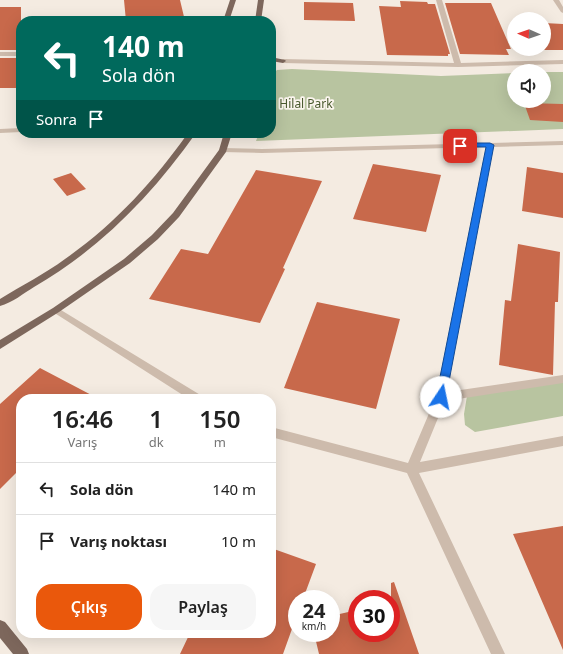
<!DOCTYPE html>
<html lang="tr">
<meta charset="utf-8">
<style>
body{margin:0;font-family:"Noto Sans",sans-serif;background:#f6f6f6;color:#222;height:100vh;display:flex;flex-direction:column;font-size:15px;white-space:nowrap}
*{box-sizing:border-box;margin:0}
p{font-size:13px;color:#767676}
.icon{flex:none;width:22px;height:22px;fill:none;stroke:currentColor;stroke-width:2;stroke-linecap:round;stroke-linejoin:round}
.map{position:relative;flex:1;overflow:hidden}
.details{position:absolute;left:16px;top:394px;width:260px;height:244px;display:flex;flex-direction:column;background:#fff;border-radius:16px;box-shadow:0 4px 16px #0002}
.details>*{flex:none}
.guide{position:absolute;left:16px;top:16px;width:260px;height:122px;border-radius:16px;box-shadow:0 4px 16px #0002;background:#00695c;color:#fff;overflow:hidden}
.needle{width:26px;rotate:272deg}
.controls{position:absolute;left:507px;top:12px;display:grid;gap:8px}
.controls a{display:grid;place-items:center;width:44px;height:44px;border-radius:50%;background:#fff;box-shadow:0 4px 16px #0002;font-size:20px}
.speed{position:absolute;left:288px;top:590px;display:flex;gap:8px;font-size:20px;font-weight:700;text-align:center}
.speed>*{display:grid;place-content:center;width:52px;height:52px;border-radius:50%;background:#fff;box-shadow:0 4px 16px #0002;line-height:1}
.speed small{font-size:10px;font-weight:400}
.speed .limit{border:6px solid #d22;background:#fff;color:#111}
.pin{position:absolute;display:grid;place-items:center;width:34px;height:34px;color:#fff;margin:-17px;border-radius:8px;box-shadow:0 2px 6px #0006}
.me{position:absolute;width:44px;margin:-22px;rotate:11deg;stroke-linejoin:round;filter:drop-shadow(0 0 3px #0008)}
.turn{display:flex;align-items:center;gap:14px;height:84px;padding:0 20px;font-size:18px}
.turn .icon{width:52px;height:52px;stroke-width:2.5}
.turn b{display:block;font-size:28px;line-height:34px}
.then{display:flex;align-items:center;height:38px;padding:0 20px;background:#0003;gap:8px;font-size:15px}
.eta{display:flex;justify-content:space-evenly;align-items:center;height:68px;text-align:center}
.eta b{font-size:24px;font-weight:600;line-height:28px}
.primary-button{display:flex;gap:8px;margin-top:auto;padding:8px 20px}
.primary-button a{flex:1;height:46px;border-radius:16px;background:#ea580c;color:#fff;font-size:16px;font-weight:600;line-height:46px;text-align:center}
.primary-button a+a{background:#f6f6f6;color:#222}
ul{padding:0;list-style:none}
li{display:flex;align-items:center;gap:12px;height:52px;padding:0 20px;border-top:1px solid #e0e0e0}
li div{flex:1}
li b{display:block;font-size:15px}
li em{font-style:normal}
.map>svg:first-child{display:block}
</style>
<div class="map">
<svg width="563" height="654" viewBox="0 0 563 654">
<rect width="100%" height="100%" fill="#f4ebe1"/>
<path fill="#b8c4a0" d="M292,69L441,76L514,73V101H544V72H563V129L256,141L259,133H271V76L277,70Z
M563,376V416L475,432L465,425L464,414L467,396Z"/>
<path fill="#c8694b" d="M124,0H180L185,21H126Z
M400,1L427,2L428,4H435L450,54H448V56L387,55L379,6L401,7Z
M304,2L353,3L355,21L304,20Z
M445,3H491L511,49H506L509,55L460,54Z
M0,7H21V50H0Z
M544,23L563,24V50H544Z
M0,58H21V88H0Z
M524,103L563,104V122L530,120Z
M373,164L441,175L426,232L353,219Z
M527,167L563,173V218L522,211Z
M256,170L322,181L283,268L285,269L260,323L149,299L181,249L208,254Z
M71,173L86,189L67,196L53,179Z
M518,244L560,252L558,302H555L553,375L499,365L505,300L511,301Z
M317,302L400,319L376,409L284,388Z
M40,368L99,399H21V468L0,489V404Z
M563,526V650L513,534Z
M271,548L316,564L303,599H297V615L283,654H180L190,633H271Z
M394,582L419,654H319L314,633H331V616L357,610V633H391V583Z"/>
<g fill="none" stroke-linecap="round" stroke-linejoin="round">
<path fill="#cdbbac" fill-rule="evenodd" d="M436,0H442L461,63L563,60V64L458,67L283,63L280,61L283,59L454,63Z
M553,0H559L563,7V13L561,12Z
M0,52H21V56H0Z
M21,128V132L0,133V129Z
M563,141V145L493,147L447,392L563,375V383L445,401L420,462L563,436V446L419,473L505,654H491L407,473L271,437V427L408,463L436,397L486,147L262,153L223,152L219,150L223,148L262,149Z
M56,307L202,396L203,399H189L53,312L51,310Z"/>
<path fill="#7d675c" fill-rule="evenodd" d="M230,0H236L229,21H223Z
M258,0H264L261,21H255Z
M271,57L285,60L286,61L283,63L271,61Z
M188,133H196C152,195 100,249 34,287C24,293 12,303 0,306V299C22,285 45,274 65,259C114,225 154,181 188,133Z
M224,133H232L226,152L179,217L158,239L130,263L59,312L0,349V340L53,308L124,259L152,235L173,213L219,150Z
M0,620L5,622L27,649L29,654H13L0,638Z"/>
</g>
<path fill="#1a73e8" stroke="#114b97" d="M460,143H490L494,145L446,397L445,400H437L436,397L486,147H457V144Z"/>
<g text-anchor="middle" stroke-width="3.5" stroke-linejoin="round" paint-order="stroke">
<g font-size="12" fill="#4a5a2e" stroke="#fbf5ee">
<text x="306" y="108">Hilal Park</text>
</g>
</g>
</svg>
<div class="controls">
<a><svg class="needle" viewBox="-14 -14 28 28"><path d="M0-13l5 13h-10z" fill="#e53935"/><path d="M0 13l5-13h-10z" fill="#767676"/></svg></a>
<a><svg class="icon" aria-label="sound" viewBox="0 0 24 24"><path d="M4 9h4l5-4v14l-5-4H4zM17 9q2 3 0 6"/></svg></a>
</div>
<div class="speed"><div>24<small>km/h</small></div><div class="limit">30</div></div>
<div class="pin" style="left:460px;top:146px;background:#d93025"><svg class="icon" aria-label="arrive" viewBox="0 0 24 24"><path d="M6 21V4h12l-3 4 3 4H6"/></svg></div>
<svg class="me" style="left:441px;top:397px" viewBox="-20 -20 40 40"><circle r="19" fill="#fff"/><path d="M0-13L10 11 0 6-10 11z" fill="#1a73e8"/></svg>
<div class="guide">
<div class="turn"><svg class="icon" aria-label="left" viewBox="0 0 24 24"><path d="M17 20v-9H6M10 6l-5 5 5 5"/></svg><div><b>140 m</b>Sola dön</div></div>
<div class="then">Sonra<svg class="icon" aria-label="arrive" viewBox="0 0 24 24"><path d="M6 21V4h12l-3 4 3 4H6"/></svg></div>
</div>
<section class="details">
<div class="eta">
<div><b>16:46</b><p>Varış</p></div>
<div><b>1</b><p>dk</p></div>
<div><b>150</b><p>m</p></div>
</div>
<ul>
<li><svg class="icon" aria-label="left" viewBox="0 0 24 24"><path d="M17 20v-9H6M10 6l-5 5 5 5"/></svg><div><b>Sola dön</b></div><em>140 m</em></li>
<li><svg class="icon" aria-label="arrive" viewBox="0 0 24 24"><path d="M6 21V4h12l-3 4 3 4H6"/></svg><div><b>Varış noktası</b></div><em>10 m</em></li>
</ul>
<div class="primary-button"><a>Çıkış</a><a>Paylaş</a></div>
</section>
</div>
